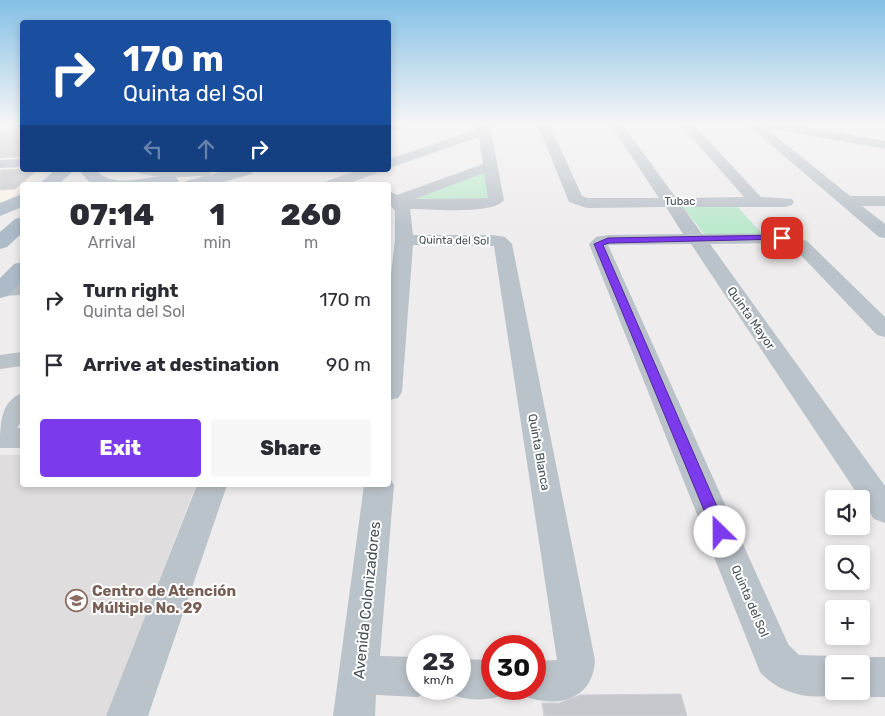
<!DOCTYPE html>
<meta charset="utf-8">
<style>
body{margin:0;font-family:Rubik,sans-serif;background:#f7f7f7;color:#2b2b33;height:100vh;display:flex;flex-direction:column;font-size:19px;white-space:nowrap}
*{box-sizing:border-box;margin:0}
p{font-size:16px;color:#7c7c81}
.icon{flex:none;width:28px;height:28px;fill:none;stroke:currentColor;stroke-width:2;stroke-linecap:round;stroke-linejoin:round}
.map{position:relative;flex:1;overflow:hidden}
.side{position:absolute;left:20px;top:182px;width:371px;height:305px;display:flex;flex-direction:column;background:#fff;border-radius:5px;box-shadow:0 2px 8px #0003}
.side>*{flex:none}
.guide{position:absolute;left:20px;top:20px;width:371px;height:152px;border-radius:5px;box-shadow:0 2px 8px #0003;background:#1a4fa0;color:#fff;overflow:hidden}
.controls{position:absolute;left:825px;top:490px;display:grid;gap:10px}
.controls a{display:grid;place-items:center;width:45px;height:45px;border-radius:5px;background:#fff;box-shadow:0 2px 8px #0003;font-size:25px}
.speed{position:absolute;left:406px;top:635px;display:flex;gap:10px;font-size:25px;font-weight:700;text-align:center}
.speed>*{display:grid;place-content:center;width:65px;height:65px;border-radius:50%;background:#fff;box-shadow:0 2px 8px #0003;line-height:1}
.speed small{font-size:12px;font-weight:400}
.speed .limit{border:8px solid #d22;background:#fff;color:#111}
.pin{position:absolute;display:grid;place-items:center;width:42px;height:42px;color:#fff;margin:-21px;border-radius:10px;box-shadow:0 2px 8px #0006}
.me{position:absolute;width:55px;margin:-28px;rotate:337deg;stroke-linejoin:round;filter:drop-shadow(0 0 4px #0008)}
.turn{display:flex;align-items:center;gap:18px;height:105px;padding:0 20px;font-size:22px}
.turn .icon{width:65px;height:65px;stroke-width:2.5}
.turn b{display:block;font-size:35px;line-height:42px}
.lanes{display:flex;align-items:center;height:48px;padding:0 20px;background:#0003;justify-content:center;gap:25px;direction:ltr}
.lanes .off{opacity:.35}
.eta{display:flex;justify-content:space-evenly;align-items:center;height:85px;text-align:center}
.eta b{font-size:30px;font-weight:800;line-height:35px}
.primary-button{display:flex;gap:10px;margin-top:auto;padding:10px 20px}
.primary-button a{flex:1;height:58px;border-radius:5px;background:#7c3aed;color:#fff;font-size:20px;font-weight:800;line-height:58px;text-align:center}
.primary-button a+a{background:#f7f7f7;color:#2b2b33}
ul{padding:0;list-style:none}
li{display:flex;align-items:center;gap:15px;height:65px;padding:0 20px}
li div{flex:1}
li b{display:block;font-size:19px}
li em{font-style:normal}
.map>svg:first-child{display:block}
</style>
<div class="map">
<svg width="885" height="716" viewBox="0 0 885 716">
<rect width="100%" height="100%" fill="#eeecec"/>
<path fill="#f9f3e5" d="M22,130V170H49L28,185H22V189L0,205V131Z"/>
<path fill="#dfdddd" d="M0,455H22V485H196L107,716H0Z"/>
<path fill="#bde9cd" d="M490,166L494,198L404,199Z
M681,204H735L762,234H704Z"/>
<path fill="#c7c8ce" stroke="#d0d2d7" d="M22,130V157L0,158V131Z
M22,169V173L35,172L15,189L0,190V170Z
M681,694L687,716H544L542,703H559L580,695Z"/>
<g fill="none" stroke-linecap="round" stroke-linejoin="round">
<path fill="#bbc3ca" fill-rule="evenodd" d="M477,125H489L491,131L504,200C494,215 429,209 410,209L413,235H492L505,237L512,244L595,660C593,702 554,709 521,695L518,689H535V661L557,660L494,246L413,245L402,392L398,398L389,400V291L395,240V211L389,203V191L397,195L483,164L479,137L389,168V159L477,129ZM484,173L488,198L415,199Z
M538,125H550L582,196L588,198H659L611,125H623L676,198L744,197L681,125H694L761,197L792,199L794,202L792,205L786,207H683L702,234L782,233L807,241L885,317V337L877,335L795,249L780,243L710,244L885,486V523L874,519L691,244L608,245L788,644L799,655L834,656L848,663L861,657H885V697H861L848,691H861V664H834V691H845C817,703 780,695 760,672L589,244L596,237L608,235L683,234L666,207L587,208L569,202Z
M748,125H762L850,196H885V206H862L885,224V238L879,237Z
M766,125H795L885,141V149L772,129Z
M22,159V167L0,168V160Z
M136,170H210L211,172L209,175L204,176C182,177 160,179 138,173Z
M358,170H379L377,173L344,185H321L324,182Z
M22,283V295L0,296V284Z
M22,352V366L0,369V355Z
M22,393V420L17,428H22V448H0C0,426 0,401 22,393Z
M389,477L394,485L380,656L418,657V689H433L418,697L376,695L375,716H333L364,485H389Z
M197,485H227L148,716H106Z
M460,659L492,660V689H508L506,694C486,702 466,701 446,693L444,689H460Z"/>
<path fill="#adbbc8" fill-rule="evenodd" d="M389,125H403L401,128L389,132Z
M55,170H74L58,185H38Z
M79,170H96C118,193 151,171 176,177L179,181L175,185H95L88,181Z
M227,170H254L252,174L212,185H183L186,181Z
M22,194V207L0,216V203Z
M22,217V233L7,247L0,249V232L15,219Z
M22,262V281L8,296L0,298V278L14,264Z"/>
</g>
<linearGradient id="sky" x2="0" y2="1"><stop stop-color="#84c0e6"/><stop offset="0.55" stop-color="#f7f6f6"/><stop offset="1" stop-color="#f7f6f6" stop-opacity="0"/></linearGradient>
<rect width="885" height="226" fill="url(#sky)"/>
<path fill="#7c3aed" stroke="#51269a" d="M782,235L786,238L785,239L609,243L603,245L728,532L726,537L720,539L715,537L713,532L594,244L608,238Z"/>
<defs>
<symbol id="school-ring" viewBox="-11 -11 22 22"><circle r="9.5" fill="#fff" stroke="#8d6e63" stroke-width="1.5"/><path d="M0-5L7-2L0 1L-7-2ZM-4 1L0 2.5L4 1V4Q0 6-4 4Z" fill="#8d6e63"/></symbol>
</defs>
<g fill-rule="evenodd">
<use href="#school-ring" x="64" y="588" width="25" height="25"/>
</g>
<g text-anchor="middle" stroke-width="4" stroke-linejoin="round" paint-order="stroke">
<g font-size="11" fill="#464f57" stroke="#fff">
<text x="680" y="205">Tubac</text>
<text transform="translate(454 240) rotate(1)" y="4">Quinta del Sol</text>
</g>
<g font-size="12" fill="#464f57" stroke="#fff">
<text transform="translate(751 318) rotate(55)" y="4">Quinta Mayor</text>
<text transform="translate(539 452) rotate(80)" y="4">Quinta Blanca</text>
<text transform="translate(750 601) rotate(67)" y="4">Quinta del Sol</text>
</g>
<g font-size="15" font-weight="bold" fill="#785e54" stroke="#fff" text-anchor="start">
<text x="92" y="596">Centro de Atención<tspan x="92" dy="17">Múltiple No. 29</tspan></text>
</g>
<g font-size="15" fill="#464f57" stroke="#fff">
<text transform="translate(367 600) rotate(-84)" y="5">Avenida Colonizadores</text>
</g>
</g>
</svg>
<div class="controls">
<a><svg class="icon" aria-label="sound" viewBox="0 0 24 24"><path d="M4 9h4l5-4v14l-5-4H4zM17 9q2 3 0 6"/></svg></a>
<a><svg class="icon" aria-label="search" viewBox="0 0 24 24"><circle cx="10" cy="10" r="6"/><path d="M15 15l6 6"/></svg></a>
<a>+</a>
<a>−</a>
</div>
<div class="speed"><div>23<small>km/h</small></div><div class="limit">30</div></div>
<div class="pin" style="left:782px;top:238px;background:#d93025"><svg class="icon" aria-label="arrive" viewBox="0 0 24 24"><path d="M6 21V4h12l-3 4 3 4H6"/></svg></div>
<svg class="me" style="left:720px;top:532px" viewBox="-20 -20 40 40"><circle r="19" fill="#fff"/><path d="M0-13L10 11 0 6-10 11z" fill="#7c3aed"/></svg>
<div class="guide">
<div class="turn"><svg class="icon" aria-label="right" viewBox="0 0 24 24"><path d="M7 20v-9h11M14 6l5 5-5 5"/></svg><div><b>170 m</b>Quinta del Sol</div></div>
<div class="lanes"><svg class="icon off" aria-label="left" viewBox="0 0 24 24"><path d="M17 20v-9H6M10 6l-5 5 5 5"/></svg><svg class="icon off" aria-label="ahead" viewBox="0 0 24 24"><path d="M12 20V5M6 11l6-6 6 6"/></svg><svg class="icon" aria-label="right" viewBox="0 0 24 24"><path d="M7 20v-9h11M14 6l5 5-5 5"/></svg></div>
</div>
<section class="side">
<div class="eta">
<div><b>07:14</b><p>Arrival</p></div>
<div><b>1</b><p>min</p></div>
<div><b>260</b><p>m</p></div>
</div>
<ul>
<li><svg class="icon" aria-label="right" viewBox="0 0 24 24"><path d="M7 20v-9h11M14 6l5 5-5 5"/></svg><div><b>Turn right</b><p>Quinta del Sol</p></div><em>170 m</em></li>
<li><svg class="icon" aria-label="arrive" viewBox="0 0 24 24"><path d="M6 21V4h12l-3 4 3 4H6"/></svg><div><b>Arrive at destination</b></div><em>90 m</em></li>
</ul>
<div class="primary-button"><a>Exit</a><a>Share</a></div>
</section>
</div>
